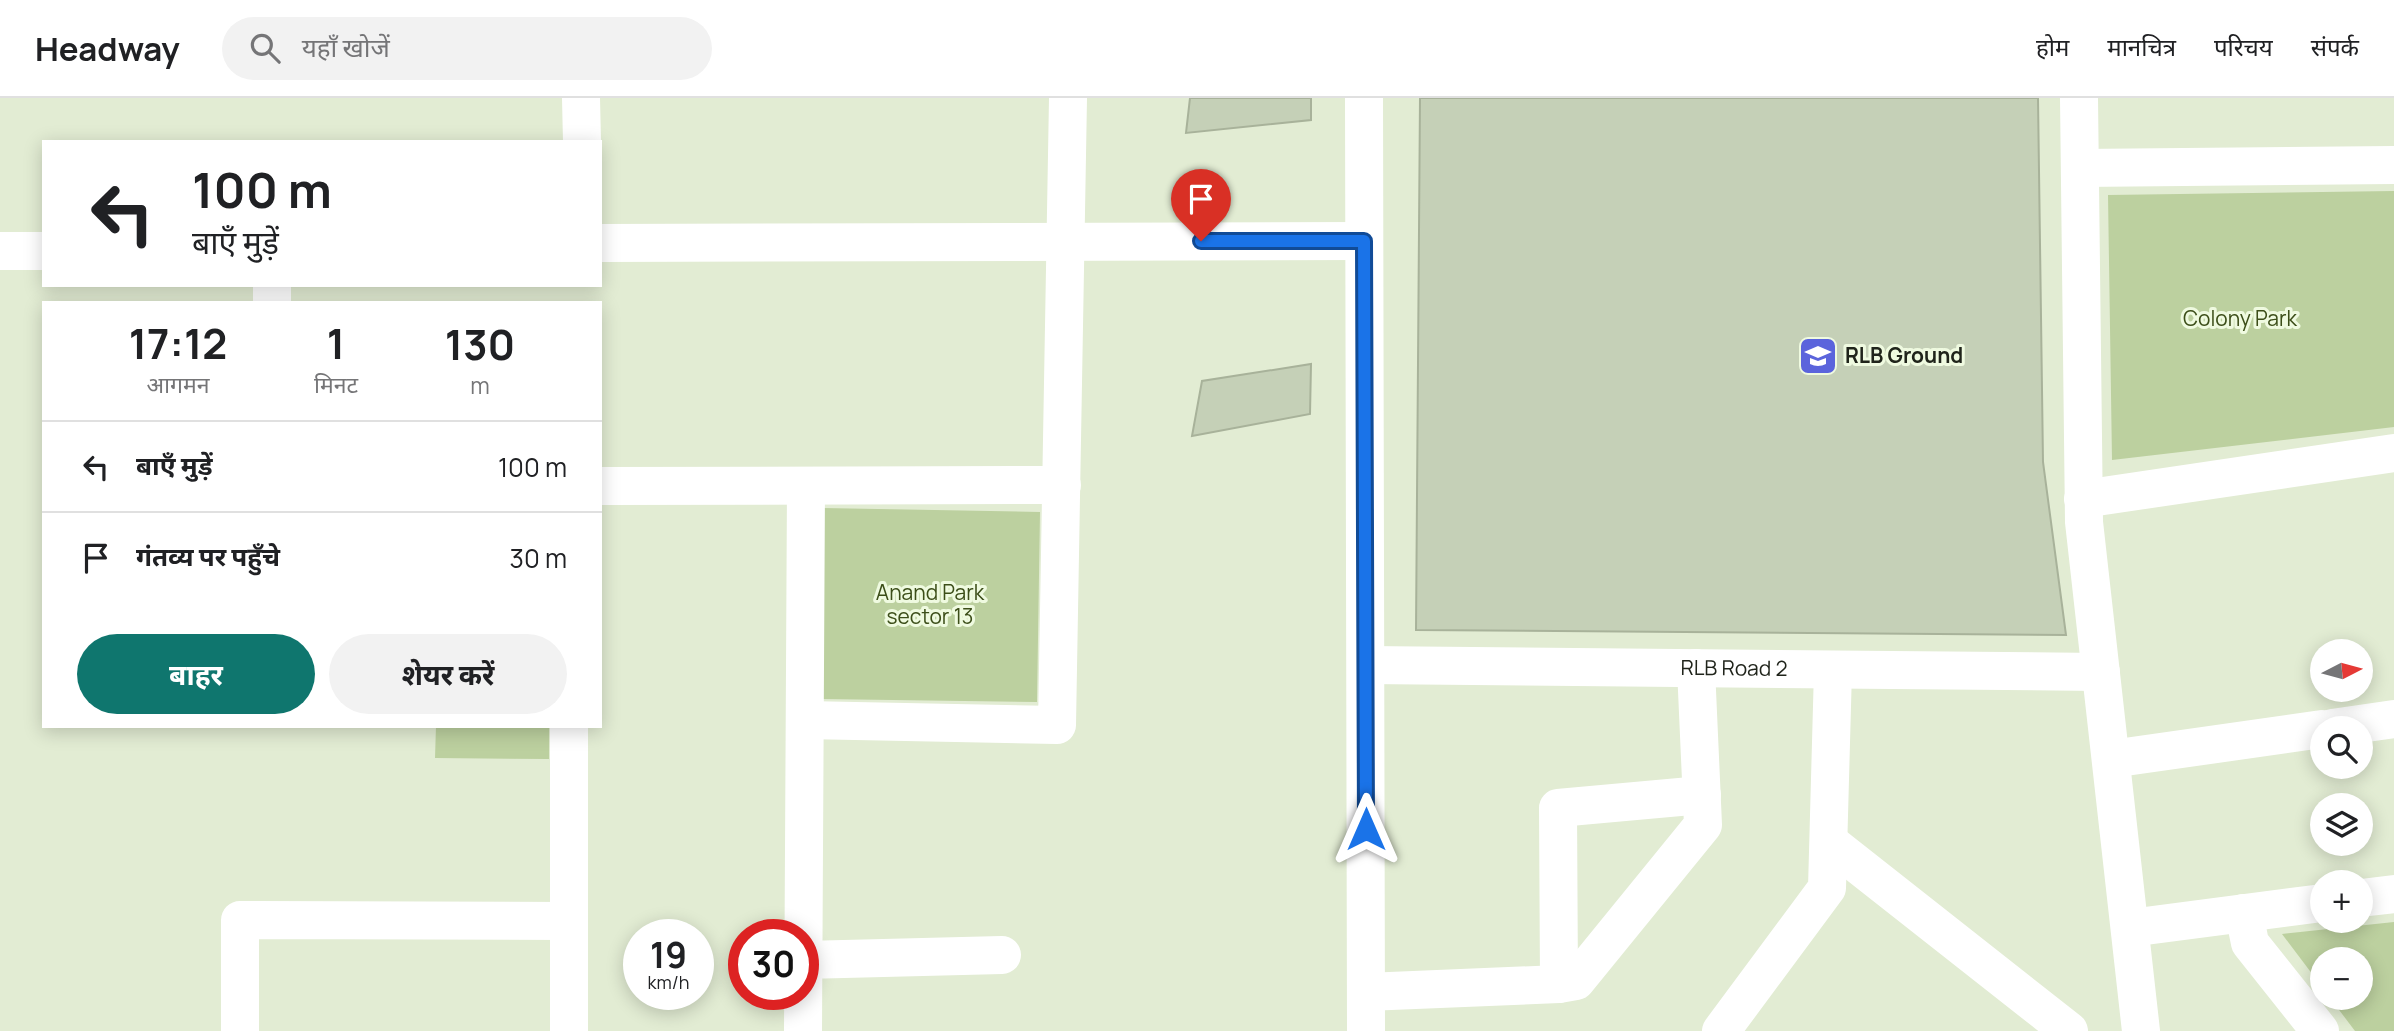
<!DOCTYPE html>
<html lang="hi">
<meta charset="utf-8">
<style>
body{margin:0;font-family:Manrope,"Noto Sans Devanagari",sans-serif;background:#f2f2f2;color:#202124;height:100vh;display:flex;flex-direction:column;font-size:26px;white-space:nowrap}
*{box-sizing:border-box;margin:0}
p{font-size:23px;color:#757577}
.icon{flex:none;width:38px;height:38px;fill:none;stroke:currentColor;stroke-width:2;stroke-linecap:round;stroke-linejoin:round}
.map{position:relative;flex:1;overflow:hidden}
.side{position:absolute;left:42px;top:203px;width:560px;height:427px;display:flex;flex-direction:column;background:#fff;border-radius:0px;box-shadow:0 4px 18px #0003}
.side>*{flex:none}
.top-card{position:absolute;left:42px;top:42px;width:560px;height:147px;border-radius:0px;box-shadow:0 4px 18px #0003;background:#fff;color:#202124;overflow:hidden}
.needle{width:46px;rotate:84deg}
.tools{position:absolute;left:2310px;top:541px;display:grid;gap:14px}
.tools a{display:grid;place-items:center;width:63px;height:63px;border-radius:50%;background:#fff;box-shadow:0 4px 18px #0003;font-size:35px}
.speed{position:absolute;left:623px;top:821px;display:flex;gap:14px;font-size:35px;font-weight:700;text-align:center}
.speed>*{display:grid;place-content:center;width:91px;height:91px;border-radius:50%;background:#fff;box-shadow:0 4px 18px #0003;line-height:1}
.speed small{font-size:18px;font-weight:400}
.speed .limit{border:10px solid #d22;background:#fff;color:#111}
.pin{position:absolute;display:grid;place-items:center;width:60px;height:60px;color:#fff;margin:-72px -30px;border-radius:50% 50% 50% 0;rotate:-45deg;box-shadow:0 0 7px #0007}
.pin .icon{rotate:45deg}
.me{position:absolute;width:77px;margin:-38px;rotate:0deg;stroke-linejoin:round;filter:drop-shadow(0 0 5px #0008)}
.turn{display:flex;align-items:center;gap:24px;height:147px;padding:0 35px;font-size:32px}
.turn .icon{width:91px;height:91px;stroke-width:2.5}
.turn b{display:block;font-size:49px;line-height:60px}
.eta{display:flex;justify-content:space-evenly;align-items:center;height:119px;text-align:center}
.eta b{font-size:42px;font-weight:700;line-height:49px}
.primary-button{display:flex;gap:14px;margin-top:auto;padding:14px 35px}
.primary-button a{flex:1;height:80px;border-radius:42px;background:#0f766e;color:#fff;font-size:28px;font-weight:700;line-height:80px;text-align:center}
.primary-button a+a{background:#f2f2f2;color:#202124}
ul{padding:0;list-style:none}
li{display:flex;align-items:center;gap:21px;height:91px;padding:0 35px;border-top:2px solid #e0e0e0}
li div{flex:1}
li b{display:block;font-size:26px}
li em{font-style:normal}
header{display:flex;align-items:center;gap:42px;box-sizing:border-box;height:98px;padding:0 35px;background:#fff;border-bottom:2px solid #e0e0e0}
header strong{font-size:33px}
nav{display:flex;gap:38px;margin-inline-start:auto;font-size:24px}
.search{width:490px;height:63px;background:#f2f2f2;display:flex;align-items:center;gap:18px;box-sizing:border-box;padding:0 24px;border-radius:38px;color:#757577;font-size:26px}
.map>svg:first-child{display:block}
</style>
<header>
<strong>Headway</strong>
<div class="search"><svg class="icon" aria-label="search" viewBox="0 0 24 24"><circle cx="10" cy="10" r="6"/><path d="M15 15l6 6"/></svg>यहाँ खोजें</div>
<nav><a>होम</a><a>मानचित्र</a><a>परिचय</a><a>संपर्क</a></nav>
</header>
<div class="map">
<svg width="2394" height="933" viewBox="0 0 2394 933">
<rect width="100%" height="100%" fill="#e2ecd3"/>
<path fill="#bcd09f" d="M2394,93V329L2112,362L2108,97Z
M823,410L1040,414L1037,604L821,601Z
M436,628H549V661L435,660Z
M2394,824V933H2355L2330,900H2361V861H2322V889L2282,836Z"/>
<path fill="#c5d0b7" stroke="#a8b29a" stroke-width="2" d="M1190,0H1311V22L1186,35Z
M1420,0H2038L2043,364L2066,537L1416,532Z
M1311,266L1310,316L1192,338L1202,283Z"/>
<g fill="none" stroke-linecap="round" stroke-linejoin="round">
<g stroke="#fff" stroke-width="38">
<path d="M581,0L582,44"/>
<path d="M1364,0L1366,933"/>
<path d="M2079,0L2084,424L2141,933"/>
<path d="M2080,70L2394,67"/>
<path d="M600,145L1364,143"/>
<path d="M0,153H44"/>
<path d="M272,205V187"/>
<path d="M600,388L1062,387"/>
<path d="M2083,401L2394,355"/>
<path id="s1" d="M1366,567L2101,574"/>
<path d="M805,622L1057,627L1068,0"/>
<path d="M569,628V933"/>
<path d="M2332,630L2394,621"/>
<path d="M2111,661L2322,631"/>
<path d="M1829,744L2069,933"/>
<path d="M2361,800L2394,796"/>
<path d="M2244,815L2250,845L2320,933"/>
<path d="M2130,830L2322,805"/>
<path d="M804,862L1002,857"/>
<path d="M1559,886L1558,710L1702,697"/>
<path d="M1366,894L1559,886L1576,883L1703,727L1696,570"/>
<path d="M240,933V822L569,823"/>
<path d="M803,933L806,388"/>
<path d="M1721,933L1827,790L1833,572"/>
</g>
</g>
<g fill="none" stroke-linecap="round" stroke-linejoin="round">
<defs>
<path id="route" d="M1201,143H1364L1366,731"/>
</defs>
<use href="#route" stroke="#114b97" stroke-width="18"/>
<use href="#route" stroke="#1a73e8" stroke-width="12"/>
</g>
<defs>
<symbol id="school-square" viewBox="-11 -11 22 22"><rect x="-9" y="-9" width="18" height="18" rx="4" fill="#5b64dc" stroke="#effae0"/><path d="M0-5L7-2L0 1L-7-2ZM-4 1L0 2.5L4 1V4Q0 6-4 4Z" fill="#fff"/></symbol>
</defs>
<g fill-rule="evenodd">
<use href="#school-square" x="1796" y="236" width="44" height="44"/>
</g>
<g text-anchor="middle" stroke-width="6" stroke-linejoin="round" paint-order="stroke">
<g font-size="21" fill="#3c4e19" stroke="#effae0">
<text x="2240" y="228">Colony Park</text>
<text x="930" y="502">Anand Park<tspan x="930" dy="24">sector 13</tspan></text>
</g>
<g font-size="21" font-weight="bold" fill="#20241b" stroke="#effae0" text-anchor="start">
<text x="1845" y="265">RLB Ground</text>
</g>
<g font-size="21" fill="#20241b" stroke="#effae0">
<text dy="7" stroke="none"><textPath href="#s1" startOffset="368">RLB Road 2</textPath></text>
</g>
</g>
</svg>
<div class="tools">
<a><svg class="needle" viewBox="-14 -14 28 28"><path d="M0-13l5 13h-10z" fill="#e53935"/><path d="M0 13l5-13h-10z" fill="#757577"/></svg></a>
<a><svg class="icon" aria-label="search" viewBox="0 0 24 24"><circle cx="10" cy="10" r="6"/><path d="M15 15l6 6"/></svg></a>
<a><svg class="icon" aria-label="layers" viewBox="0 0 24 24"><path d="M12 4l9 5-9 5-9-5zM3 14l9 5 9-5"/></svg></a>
<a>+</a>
<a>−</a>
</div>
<div class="speed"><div>19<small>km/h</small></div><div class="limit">30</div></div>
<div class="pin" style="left:1201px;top:143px;background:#d93025"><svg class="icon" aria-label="arrive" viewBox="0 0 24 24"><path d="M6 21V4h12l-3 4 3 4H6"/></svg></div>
<svg class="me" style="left:1366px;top:731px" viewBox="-20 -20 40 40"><path d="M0-17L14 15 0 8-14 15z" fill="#1a73e8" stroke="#fff" stroke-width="4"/></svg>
<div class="top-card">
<div class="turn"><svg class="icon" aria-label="left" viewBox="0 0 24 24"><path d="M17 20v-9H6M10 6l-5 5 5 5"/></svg><div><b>100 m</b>बाएँ मुड़ें</div></div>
</div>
<section class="side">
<div class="eta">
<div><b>17:12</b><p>आगमन</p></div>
<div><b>1</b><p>मिनट</p></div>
<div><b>130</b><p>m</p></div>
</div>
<ul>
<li><svg class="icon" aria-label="left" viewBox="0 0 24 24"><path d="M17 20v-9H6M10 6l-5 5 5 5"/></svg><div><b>बाएँ मुड़ें</b></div><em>100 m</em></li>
<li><svg class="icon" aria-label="arrive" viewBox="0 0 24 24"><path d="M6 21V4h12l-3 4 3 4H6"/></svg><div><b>गंतव्य पर पहुँचे</b></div><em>30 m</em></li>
</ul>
<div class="primary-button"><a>बाहर</a><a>शेयर करें</a></div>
</section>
</div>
